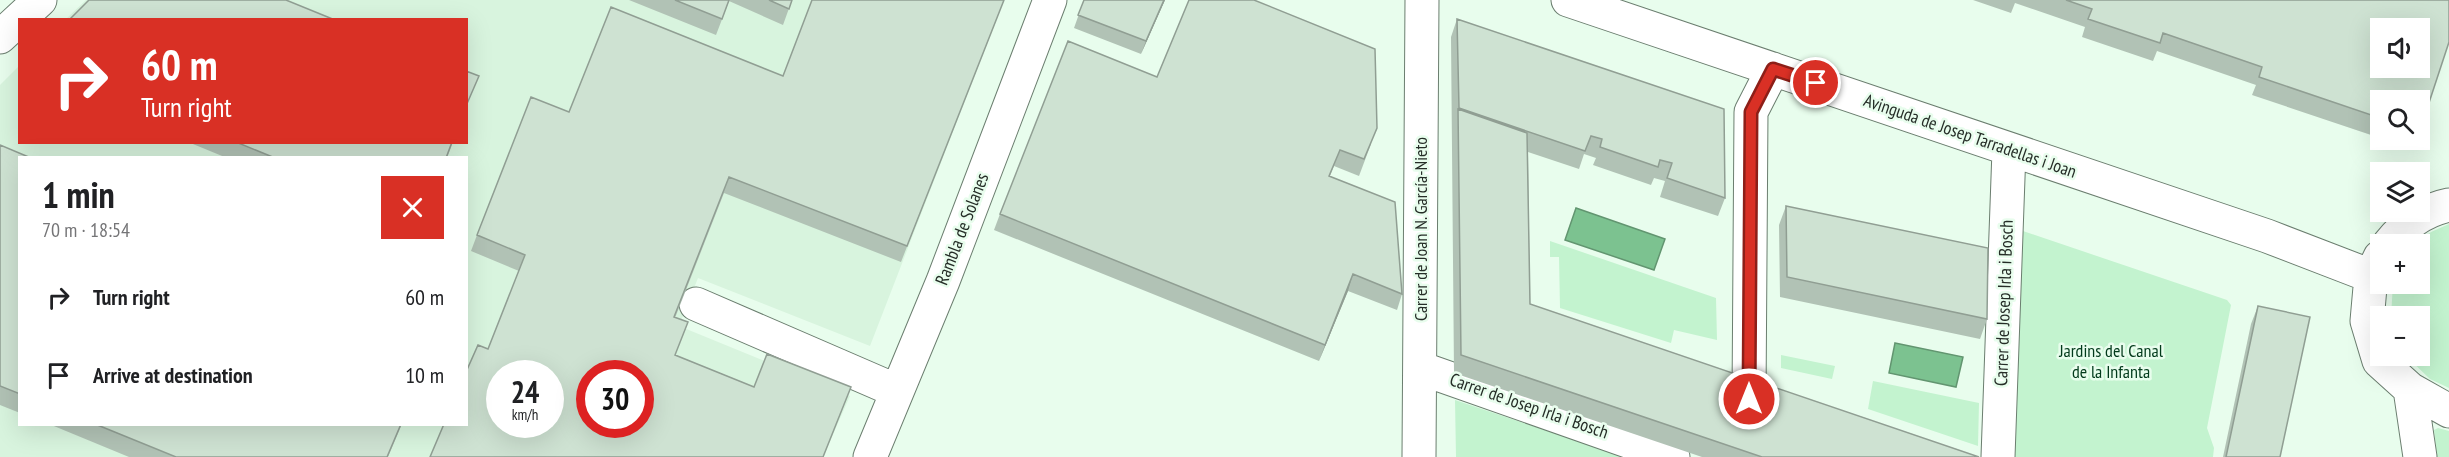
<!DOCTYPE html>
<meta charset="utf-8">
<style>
body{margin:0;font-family:"PT Sans Narrow",sans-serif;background:#f2f2f2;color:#202124;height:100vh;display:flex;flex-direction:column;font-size:22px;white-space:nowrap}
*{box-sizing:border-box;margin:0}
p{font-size:20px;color:#757577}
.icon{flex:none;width:33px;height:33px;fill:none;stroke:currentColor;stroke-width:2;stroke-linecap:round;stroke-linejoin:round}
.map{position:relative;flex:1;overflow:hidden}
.panel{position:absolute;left:18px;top:156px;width:450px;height:270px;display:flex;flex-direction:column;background:#fff;border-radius:0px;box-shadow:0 6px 24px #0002}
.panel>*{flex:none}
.guide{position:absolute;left:18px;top:18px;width:450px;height:126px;border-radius:0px;box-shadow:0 6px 24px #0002;background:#d93025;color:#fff;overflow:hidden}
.buttons{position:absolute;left:2370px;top:18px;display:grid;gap:12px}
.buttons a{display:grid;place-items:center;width:60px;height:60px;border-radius:0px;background:#fff;box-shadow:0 6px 24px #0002;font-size:30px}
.speed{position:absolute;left:486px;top:360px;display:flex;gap:12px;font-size:30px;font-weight:700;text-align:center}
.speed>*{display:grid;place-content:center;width:78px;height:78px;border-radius:50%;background:#fff;box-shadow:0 6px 24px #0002;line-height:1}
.speed small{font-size:15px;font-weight:400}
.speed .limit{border:9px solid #d22;background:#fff;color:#111}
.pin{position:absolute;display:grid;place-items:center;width:51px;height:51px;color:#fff;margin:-26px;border:3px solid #fff;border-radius:50%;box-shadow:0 2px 6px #0007}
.me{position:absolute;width:66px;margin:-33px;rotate:0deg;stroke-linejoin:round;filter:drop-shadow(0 0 4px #0008)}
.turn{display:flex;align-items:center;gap:21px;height:126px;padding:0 24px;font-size:27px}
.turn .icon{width:78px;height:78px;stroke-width:2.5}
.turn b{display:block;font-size:42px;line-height:51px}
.round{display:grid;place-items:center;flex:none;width:63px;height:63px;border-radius:0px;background:#f2f2f2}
.overview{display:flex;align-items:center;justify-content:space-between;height:102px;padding:0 24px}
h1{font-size:36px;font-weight:700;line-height:45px}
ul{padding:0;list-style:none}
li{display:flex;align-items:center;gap:18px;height:78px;padding:0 24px}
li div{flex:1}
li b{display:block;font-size:22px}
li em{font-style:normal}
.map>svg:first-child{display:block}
</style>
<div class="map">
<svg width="2449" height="457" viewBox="0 0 2449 457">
<rect width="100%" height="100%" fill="#e8fded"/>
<path fill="#d8f4de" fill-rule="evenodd" d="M86,0H1004L870,346L698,278L679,326L850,396L823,457H0V85L19,66L20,142H466V20L66,19ZM20,158H466V424H20ZM500,374H550V424H500ZM590,374H640V424H590Z"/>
<path fill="#c3f3cf" d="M2449,224V388L2430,379L2406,356H2420V316H2391L2393,284H2420V244H2416L2431,232Z
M2020,230L2227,300L2231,305L2207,428L2214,448L2213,457H2013Z
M1550,241L1716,298L1717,340L1674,330L1671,343L1560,308L1559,257H1550Z
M1781,355L1835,366L1832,379L1781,368Z
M1873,381L1979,403L1978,446L1868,409Z
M1455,400L1626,457H1456Z
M2438,428L2449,431V457H2437L2434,430Z"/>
<path fill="#7cc290" stroke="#629570" stroke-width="1.5" d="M1576,208L1665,239L1654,270L1565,240Z
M1895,343L1963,357L1956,387L1889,373Z"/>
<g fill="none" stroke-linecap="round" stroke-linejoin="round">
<defs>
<path id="minor" d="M1568,0L2267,236L2371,276
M0,37L40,0
M2389,244C2405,224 2424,210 2449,205
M2380,257L2371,276L2367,321L2379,361L2410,389L2449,411
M696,304L897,391
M1420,368L1673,457
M2410,389L2420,457
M1749,399L1751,112L1773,69
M870,457L943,281L1050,0
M1419,457L1422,0
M1998,457L2009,150"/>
</defs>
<use href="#minor" stroke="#6b7e6f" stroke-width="35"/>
<use href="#minor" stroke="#fff" stroke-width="33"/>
</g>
<path fill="#b1c2b5" d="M629,0H792L783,25L729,1L716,35Z
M1004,0L901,262L724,193L675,318V355L754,387H851L823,457H430L488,349L519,271L471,251L477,235L569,112L783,76Z
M1084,0H1165L1141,54L1074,28Z
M1973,0H2449L2380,100V138L2252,95L2256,85L2157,51L2153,61L2082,37L2085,27L2015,3L2011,13Z
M1457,19L1725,198L1718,216L1660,197L1665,181L1654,178L1651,185L1593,165L1596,158L1584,154L1579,169L1528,152L1530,304L1979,457H1702L1454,373L1451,37Z
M1157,77L1371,144L1359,176L1334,166L1330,176L1402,294L1397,310L1348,291L1319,361L994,230L1000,214Z
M2384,140H2416L2413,149Z
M188,142H453L447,158H227Z
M0,145L20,158V413L0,405Z
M1786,206L1987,319L1980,339L1780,297L1779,225Z
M2258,306L2280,457H2223L2251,324Z
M49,424H402L388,457H129Z"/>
<path fill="#909e93" d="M1164,0H1165L1141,54L1146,41Z
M1353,274L1348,291L1319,361L1325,345Z"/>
<path fill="#cee2d2" stroke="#909e93" stroke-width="1.5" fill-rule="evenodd" d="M89,0H286L335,20H69Z
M675,0H729L722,19Z
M769,0H792L789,9Z
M812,0H1004L907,246L729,177L674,317L688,322L675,355L754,387L767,354L851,387L823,457H430L444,424H466V372L478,345L488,349L525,255L477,235L531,97L569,112L611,7L783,76ZM500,374H550V424H500ZM590,374H640V424H590Z
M1084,0H1164L1146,41L1078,15Z
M1189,0H1254L1375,49L1377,128L1364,159L1340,150L1329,176L1395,202L1402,294L1353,274L1325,345L1000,214L1068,41L1157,77Z
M2066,0H2449V42L2420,130V100H2380V118L2259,77L2262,67L2163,33L2160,43L2088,19L2092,9ZM2380,28H2420V68H2380Z
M1457,19L1724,109L1725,198L1667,178L1672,163L1660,160L1658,167L1600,147L1602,139L1591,136L1585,151L1459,108Z
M466,71L479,76L466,106Z
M1458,109L1527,133L1530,304L1979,457H1762L1461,355Z
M236,142H452L446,158H275Z
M0,145L31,158H20V394L0,386Z
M1786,206L1988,248L1987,319L1787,277Z
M2258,306L2310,317L2280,457H2226Z
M95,424H401L387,457H176Z"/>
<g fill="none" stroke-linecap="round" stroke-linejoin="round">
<defs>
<path id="route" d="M1749,399L1751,112L1773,69L1816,83"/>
</defs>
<use href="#route" stroke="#8d1f18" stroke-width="15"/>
<use href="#route" stroke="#d93025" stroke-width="10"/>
</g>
<g text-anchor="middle" stroke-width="5" stroke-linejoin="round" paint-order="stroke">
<g font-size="18" fill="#252d27" stroke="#e8fded">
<text transform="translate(1970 136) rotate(19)" y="6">Avinguda de Josep Tarradellas i Joan</text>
<text transform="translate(962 229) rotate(-69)" y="6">Rambla de Solanes</text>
<text transform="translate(1421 229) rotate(-90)" y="6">Carrer de Joan N. García-Nieto</text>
<text transform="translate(2004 303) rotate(-88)" y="6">Carrer de Josep Irla i Bosch</text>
<text transform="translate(1529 406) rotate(19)" y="6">Carrer de Josep Irla i Bosch</text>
</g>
<g font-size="18" fill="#023a1b" stroke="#e8fded">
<text x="2111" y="357">Jardins del Canal<tspan x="2111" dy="21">de la Infanta</tspan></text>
</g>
</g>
</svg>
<div class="buttons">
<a><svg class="icon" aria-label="sound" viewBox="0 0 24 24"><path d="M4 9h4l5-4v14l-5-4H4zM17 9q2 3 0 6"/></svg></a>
<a><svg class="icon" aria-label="search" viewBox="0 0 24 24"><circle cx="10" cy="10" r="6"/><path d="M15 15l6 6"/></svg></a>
<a><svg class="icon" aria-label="layers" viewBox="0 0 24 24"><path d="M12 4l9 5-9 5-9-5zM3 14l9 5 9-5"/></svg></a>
<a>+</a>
<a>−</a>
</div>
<div class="speed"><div>24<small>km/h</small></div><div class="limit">30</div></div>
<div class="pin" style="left:1816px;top:83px;background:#d93025"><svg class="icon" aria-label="arrive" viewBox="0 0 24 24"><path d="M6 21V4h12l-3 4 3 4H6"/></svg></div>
<svg class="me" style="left:1749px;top:399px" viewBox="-20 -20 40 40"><circle r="17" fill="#d93025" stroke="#fff" stroke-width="3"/><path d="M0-11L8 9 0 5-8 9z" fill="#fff"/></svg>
<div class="guide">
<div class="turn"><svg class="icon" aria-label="right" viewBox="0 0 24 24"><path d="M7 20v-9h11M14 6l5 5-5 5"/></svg><div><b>60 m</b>Turn right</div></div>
</div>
<section class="panel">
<div class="overview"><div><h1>1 min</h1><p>70 m · 18:54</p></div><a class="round" style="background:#d93025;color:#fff"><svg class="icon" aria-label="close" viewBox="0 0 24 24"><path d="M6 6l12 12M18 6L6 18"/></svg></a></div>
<ul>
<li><svg class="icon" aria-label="right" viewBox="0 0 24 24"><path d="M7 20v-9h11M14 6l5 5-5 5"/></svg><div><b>Turn right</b></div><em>60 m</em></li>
<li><svg class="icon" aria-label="arrive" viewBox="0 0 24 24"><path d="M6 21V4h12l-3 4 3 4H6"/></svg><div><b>Arrive at destination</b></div><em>10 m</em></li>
</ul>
</section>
</div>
